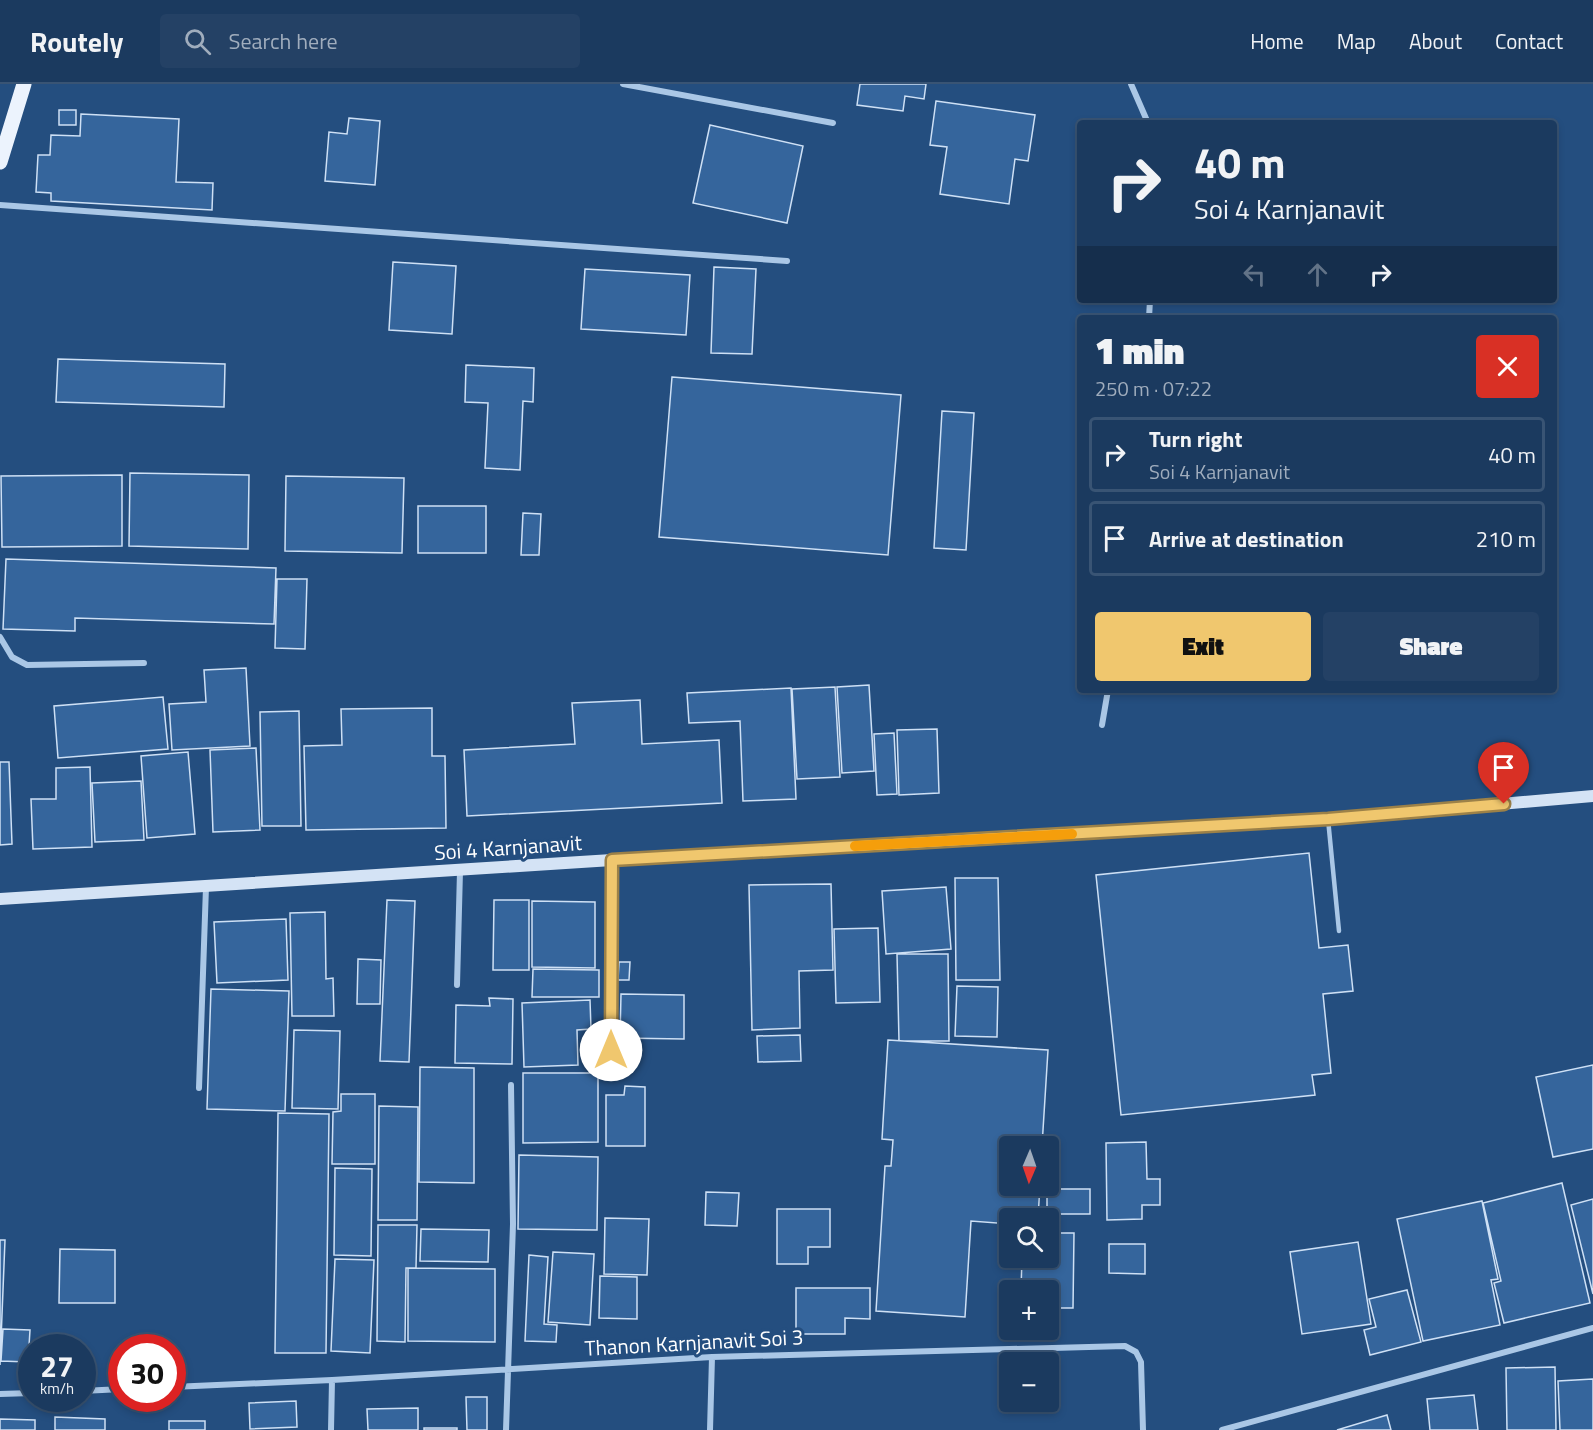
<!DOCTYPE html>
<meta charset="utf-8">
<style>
body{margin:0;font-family:"Titillium Web",sans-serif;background:#244165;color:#f1f3f6;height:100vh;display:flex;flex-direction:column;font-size:22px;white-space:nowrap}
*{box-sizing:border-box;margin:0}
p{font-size:20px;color:#a0adbd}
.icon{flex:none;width:33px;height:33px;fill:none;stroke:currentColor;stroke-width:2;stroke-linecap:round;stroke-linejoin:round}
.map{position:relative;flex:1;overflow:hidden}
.side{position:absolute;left:1077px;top:231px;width:480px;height:378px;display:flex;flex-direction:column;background:#1b3a5f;border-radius:6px;box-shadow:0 3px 9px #0003,0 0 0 2px #395474}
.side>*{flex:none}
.banner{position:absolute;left:1077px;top:36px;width:480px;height:183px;border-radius:6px;box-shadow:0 3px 9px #0003,0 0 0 2px #395474;background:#1b3a5f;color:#f1f3f6;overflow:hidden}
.needle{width:39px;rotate:182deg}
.fabs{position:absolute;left:999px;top:1052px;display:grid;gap:12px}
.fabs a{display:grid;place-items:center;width:60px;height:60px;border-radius:6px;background:#1b3a5f;box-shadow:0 3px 9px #0003,0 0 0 2px #395474;font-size:30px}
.speed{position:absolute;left:18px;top:1250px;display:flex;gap:12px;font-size:30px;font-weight:700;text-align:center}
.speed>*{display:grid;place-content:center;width:78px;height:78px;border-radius:50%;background:#1b3a5f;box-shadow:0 3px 9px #0003,0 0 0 2px #395474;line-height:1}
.speed small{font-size:15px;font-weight:400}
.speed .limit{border:9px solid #d22;background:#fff;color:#111}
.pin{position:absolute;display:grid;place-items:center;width:51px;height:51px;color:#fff;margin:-62px -26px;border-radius:50% 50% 50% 0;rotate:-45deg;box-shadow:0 0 6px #0007}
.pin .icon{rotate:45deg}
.me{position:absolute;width:66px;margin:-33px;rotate:0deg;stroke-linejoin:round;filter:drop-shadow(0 0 4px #0008)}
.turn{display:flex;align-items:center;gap:21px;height:126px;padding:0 18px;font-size:27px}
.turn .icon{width:78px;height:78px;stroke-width:2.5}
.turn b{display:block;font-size:42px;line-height:51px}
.lanes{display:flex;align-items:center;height:57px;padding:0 18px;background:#0003;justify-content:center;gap:30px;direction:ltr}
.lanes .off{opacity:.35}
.round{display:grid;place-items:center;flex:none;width:63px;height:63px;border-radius:6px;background:#244165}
.head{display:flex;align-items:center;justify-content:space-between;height:102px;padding:0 18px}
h1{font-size:36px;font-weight:800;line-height:45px}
.primary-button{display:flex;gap:12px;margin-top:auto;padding:12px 18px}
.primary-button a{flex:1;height:69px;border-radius:6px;background:#f0c76e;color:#111;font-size:24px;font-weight:800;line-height:69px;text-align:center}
.primary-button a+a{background:#244165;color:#f1f3f6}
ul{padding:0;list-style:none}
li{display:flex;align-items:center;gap:18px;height:75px;margin:0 12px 9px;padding:0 6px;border:3px solid #395474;border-radius:6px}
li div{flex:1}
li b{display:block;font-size:22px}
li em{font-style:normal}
header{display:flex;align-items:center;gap:36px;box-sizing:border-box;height:84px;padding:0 30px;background:#1b3a5f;border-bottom:2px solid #395474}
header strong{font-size:28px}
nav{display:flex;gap:33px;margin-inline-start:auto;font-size:21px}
.search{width:420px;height:54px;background:#244165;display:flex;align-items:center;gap:15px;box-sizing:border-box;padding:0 21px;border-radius:6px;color:#a0adbd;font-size:22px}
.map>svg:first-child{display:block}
</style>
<header>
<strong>Routely</strong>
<div class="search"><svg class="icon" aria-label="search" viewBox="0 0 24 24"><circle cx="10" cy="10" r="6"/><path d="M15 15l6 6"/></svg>Search here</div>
<nav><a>Home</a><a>Map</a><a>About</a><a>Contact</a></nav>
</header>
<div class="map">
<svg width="1593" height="1346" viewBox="0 0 1593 1346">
<rect width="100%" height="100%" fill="#244e7f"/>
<path fill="#35659c" stroke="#cee0f5" stroke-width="1.5" d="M860,0H926L924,15L905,12L903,27L857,21Z
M936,17L1035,31L1028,77L1015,75L1009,120L940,110L947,63L930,61Z
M59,26H76V41H59Z
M81,30L179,35L176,98L213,99L212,126L51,117V109L36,108L38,71H50L51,51L80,52Z
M349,34L380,37L375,101L325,97L329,48L347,50Z
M710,41L803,62L787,139L693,119Z
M393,178L456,182L452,250L389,246Z
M714,183L756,185L752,270L711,269Z
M585,185L690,191L686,251L581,245Z
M58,275L225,280L224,323L56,318Z
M466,281L534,284L533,318L523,317L520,386L485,384L488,319L465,318Z
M672,293L901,311L888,471L659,453Z
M942,327L974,329L966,466L934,464Z
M130,389L249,391L248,465L129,462Z
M122,391V462L2,463L1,392Z
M286,392L404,394L402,469L285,467Z
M418,422H486V469H418Z
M523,429L541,430L539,471H521Z
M6,475L276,484L274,540L75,534V547L3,545Z
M277,495H307L305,565L275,564Z
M246,584L250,662L172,666L169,620L206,618L204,586Z
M869,601L874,687L842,689L837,603Z
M835,603L840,693L797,695L792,605Z
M791,604L796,715L743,717L740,637L689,639L687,609Z
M163,613L168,665L58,674L54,622Z
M640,616L642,660L719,656L722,719L467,732L464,666L575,660L572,619Z
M432,624V672H445L446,744L306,746L304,662L342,661L341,625Z
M299,627L301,742H262L260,628Z
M937,645L939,709L899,711L897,646Z
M894,649L897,710L877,711L874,650Z
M256,664L260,746L213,748L210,666Z
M188,668L195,750L147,754L141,672Z
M0,678H9L12,760L0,761Z
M90,683L92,763L33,765L31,715H56V684Z
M141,697L144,756L95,758L92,699Z
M1309,769L1319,864L1348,861L1353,907L1323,910L1331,989L1312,991L1315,1011L1121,1031L1096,791Z
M955,794H998L1000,896H956Z
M831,800L833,886L799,887L800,944L752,946L749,801Z
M946,803L951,865L886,870L882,807Z
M387,816L415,817L409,978L380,977Z
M494,816H529V886H493Z
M532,817L595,818V884L532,883Z
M325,828L326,895L333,894L334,932H292L290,829Z
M286,835L288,896L217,899L214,838Z
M878,844L880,918L836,919L834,845Z
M897,870H948L949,957H899Z
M358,875L381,876L380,920H357Z
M619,878H630L629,896H618Z
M533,885L599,886V913H532Z
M957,902L998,903L997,953L955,952Z
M211,905L289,907L285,1027L207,1025Z
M621,910L684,911V955L620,954Z
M489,914L513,915L512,980L455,979L456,921L490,922Z
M590,916L591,945L577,946L578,981L524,983L522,919Z
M294,946L340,947L338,1025L292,1024Z
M800,951L801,977L758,978L757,952Z
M888,956L1048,966L1042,1062H1010V1101H1040L1038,1134H1010V1140L971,1137L965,1233L876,1227L885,1082H891L893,1056L882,1055Z
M1593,981V1065L1553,1073L1536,993Z
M420,983L474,984V1099L419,1098Z
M523,989H598V1058L523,1059Z
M625,1002L645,1003V1062H606V1011H624Z
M341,1010H375V1080H332L333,1028L341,1027Z
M379,1022L418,1023L417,1136H378Z
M278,1029L329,1030L326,1269H275Z
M1146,1058L1147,1095H1160V1121H1142V1135L1107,1136L1106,1059Z
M519,1071L598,1073L597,1146L518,1145Z
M335,1084L372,1085L371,1172L334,1171Z
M1562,1099L1590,1219L1504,1239L1494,1199L1501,1197L1483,1119Z
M1047,1105H1090V1130H1047Z
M706,1108L739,1109L737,1142L705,1141Z
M1593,1115V1210L1571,1121Z
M1482,1117L1498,1195L1491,1196L1500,1241L1423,1257L1397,1135Z
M777,1125H830V1163H808V1180H777Z
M605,1134L649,1135L647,1191L604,1190Z
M378,1141H417L416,1184H406L405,1258L377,1257Z
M421,1145L489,1146L488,1178L420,1177Z
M1048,1149H1074L1073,1224H1048V1206H1021L1022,1173H1048Z
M0,1156H5L0,1281Z
M1358,1158L1371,1240L1302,1250L1290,1168Z
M1109,1160H1145V1190L1109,1189Z
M60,1165L115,1166V1219H59Z
M553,1168L594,1170L590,1241L548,1238Z
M529,1171L548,1173L544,1240L557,1241L556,1258L525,1257Z
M335,1175L374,1176L370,1269L331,1267Z
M408,1184L495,1185V1258L408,1257Z
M600,1192L637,1193V1235L599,1234Z
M796,1204H870V1235L845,1234V1250H796Z
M1407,1206L1421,1258L1370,1271L1364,1246L1376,1243L1369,1215Z
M3,1245L30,1246L28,1278L1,1277Z
M1555,1283L1556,1346H1507L1506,1284Z
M1593,1295V1346H1560L1558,1297Z
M1474,1311L1478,1346H1430L1427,1315Z
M466,1313H487V1346H467Z
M296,1317L297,1343L250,1345L249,1319Z
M418,1324V1346H368L367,1325Z
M1387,1331L1391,1346H1337Z
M55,1333L105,1335V1346H55Z
M0,1335L35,1336V1346H0Z
M169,1337H205V1346H169Z
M424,1344H457V1346H424Z"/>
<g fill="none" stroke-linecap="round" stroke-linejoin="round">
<path stroke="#aac7e6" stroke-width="4.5" d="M1328,735L1339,847"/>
<path stroke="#aac7e6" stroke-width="6" d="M623,0L833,39
M1131,0L1148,39
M0,121L787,177
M1149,234L1150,216
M0,553L12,573L27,581L144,579
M1102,641L1108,606
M457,901L460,787
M611,966L612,776
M199,1004L206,803
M172,1303L332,1296L712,1273L1125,1262L1136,1268L1141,1278L1143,1346
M82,1307L122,1305
M0,1310L32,1309
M331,1346L332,1296
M506,1346L513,1140L511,1001
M710,1346L712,1273
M1222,1346L1593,1244"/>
<path stroke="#d4e3f5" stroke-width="12" d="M0,815L612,776L1328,735L1593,712"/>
<path stroke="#ecf3fd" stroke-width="15" d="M0,78L24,0"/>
</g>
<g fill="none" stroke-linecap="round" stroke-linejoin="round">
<defs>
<path id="route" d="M611,966L612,776L1328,735L1504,720"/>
</defs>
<use href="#route" stroke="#9c8148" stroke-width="15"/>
<use href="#route" stroke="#f0c76e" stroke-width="10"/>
<path stroke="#f59e0b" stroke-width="10" d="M855,762L1072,750"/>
</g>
<g text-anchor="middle" stroke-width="6" stroke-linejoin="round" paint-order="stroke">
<g font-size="21" fill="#fff" stroke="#244e7f">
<text transform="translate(508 764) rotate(-4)" y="7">Soi 4 Karnjanavit</text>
<text transform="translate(694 1259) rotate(-3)" y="7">Thanon Karnjanavit Soi 3</text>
</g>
</g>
</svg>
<div class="fabs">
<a><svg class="needle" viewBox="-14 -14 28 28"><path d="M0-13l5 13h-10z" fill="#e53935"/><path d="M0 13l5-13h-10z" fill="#a0adbd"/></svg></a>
<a><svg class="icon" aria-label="search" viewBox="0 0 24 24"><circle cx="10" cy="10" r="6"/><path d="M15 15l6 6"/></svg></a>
<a>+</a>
<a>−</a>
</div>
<div class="speed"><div>27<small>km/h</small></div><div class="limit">30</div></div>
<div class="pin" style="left:1504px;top:720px;background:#d93025"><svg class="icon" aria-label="arrive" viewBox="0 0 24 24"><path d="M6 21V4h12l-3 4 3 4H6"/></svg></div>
<svg class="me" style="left:611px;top:966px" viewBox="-20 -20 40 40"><circle r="19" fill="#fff"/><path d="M0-13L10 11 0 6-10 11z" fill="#f0c76e"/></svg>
<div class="banner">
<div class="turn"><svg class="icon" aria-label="right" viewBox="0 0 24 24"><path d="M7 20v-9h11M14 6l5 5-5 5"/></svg><div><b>40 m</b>Soi 4 Karnjanavit</div></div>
<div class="lanes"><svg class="icon off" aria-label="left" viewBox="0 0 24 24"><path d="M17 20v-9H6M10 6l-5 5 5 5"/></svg><svg class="icon off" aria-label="ahead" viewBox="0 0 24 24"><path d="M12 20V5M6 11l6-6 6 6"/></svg><svg class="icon" aria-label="right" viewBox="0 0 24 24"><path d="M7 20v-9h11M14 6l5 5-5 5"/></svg></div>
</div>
<section class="side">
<div class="head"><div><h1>1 min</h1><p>250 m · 07:22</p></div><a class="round" style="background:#d93025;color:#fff"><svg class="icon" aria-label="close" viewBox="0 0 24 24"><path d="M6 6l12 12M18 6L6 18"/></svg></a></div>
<ul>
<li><svg class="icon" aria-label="right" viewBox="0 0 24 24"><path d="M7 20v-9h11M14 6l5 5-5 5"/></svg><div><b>Turn right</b><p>Soi 4 Karnjanavit</p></div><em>40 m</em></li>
<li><svg class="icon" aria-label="arrive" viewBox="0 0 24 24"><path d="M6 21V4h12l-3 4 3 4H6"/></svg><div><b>Arrive at destination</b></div><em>210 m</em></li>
</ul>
<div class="primary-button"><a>Exit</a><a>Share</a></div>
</section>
</div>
